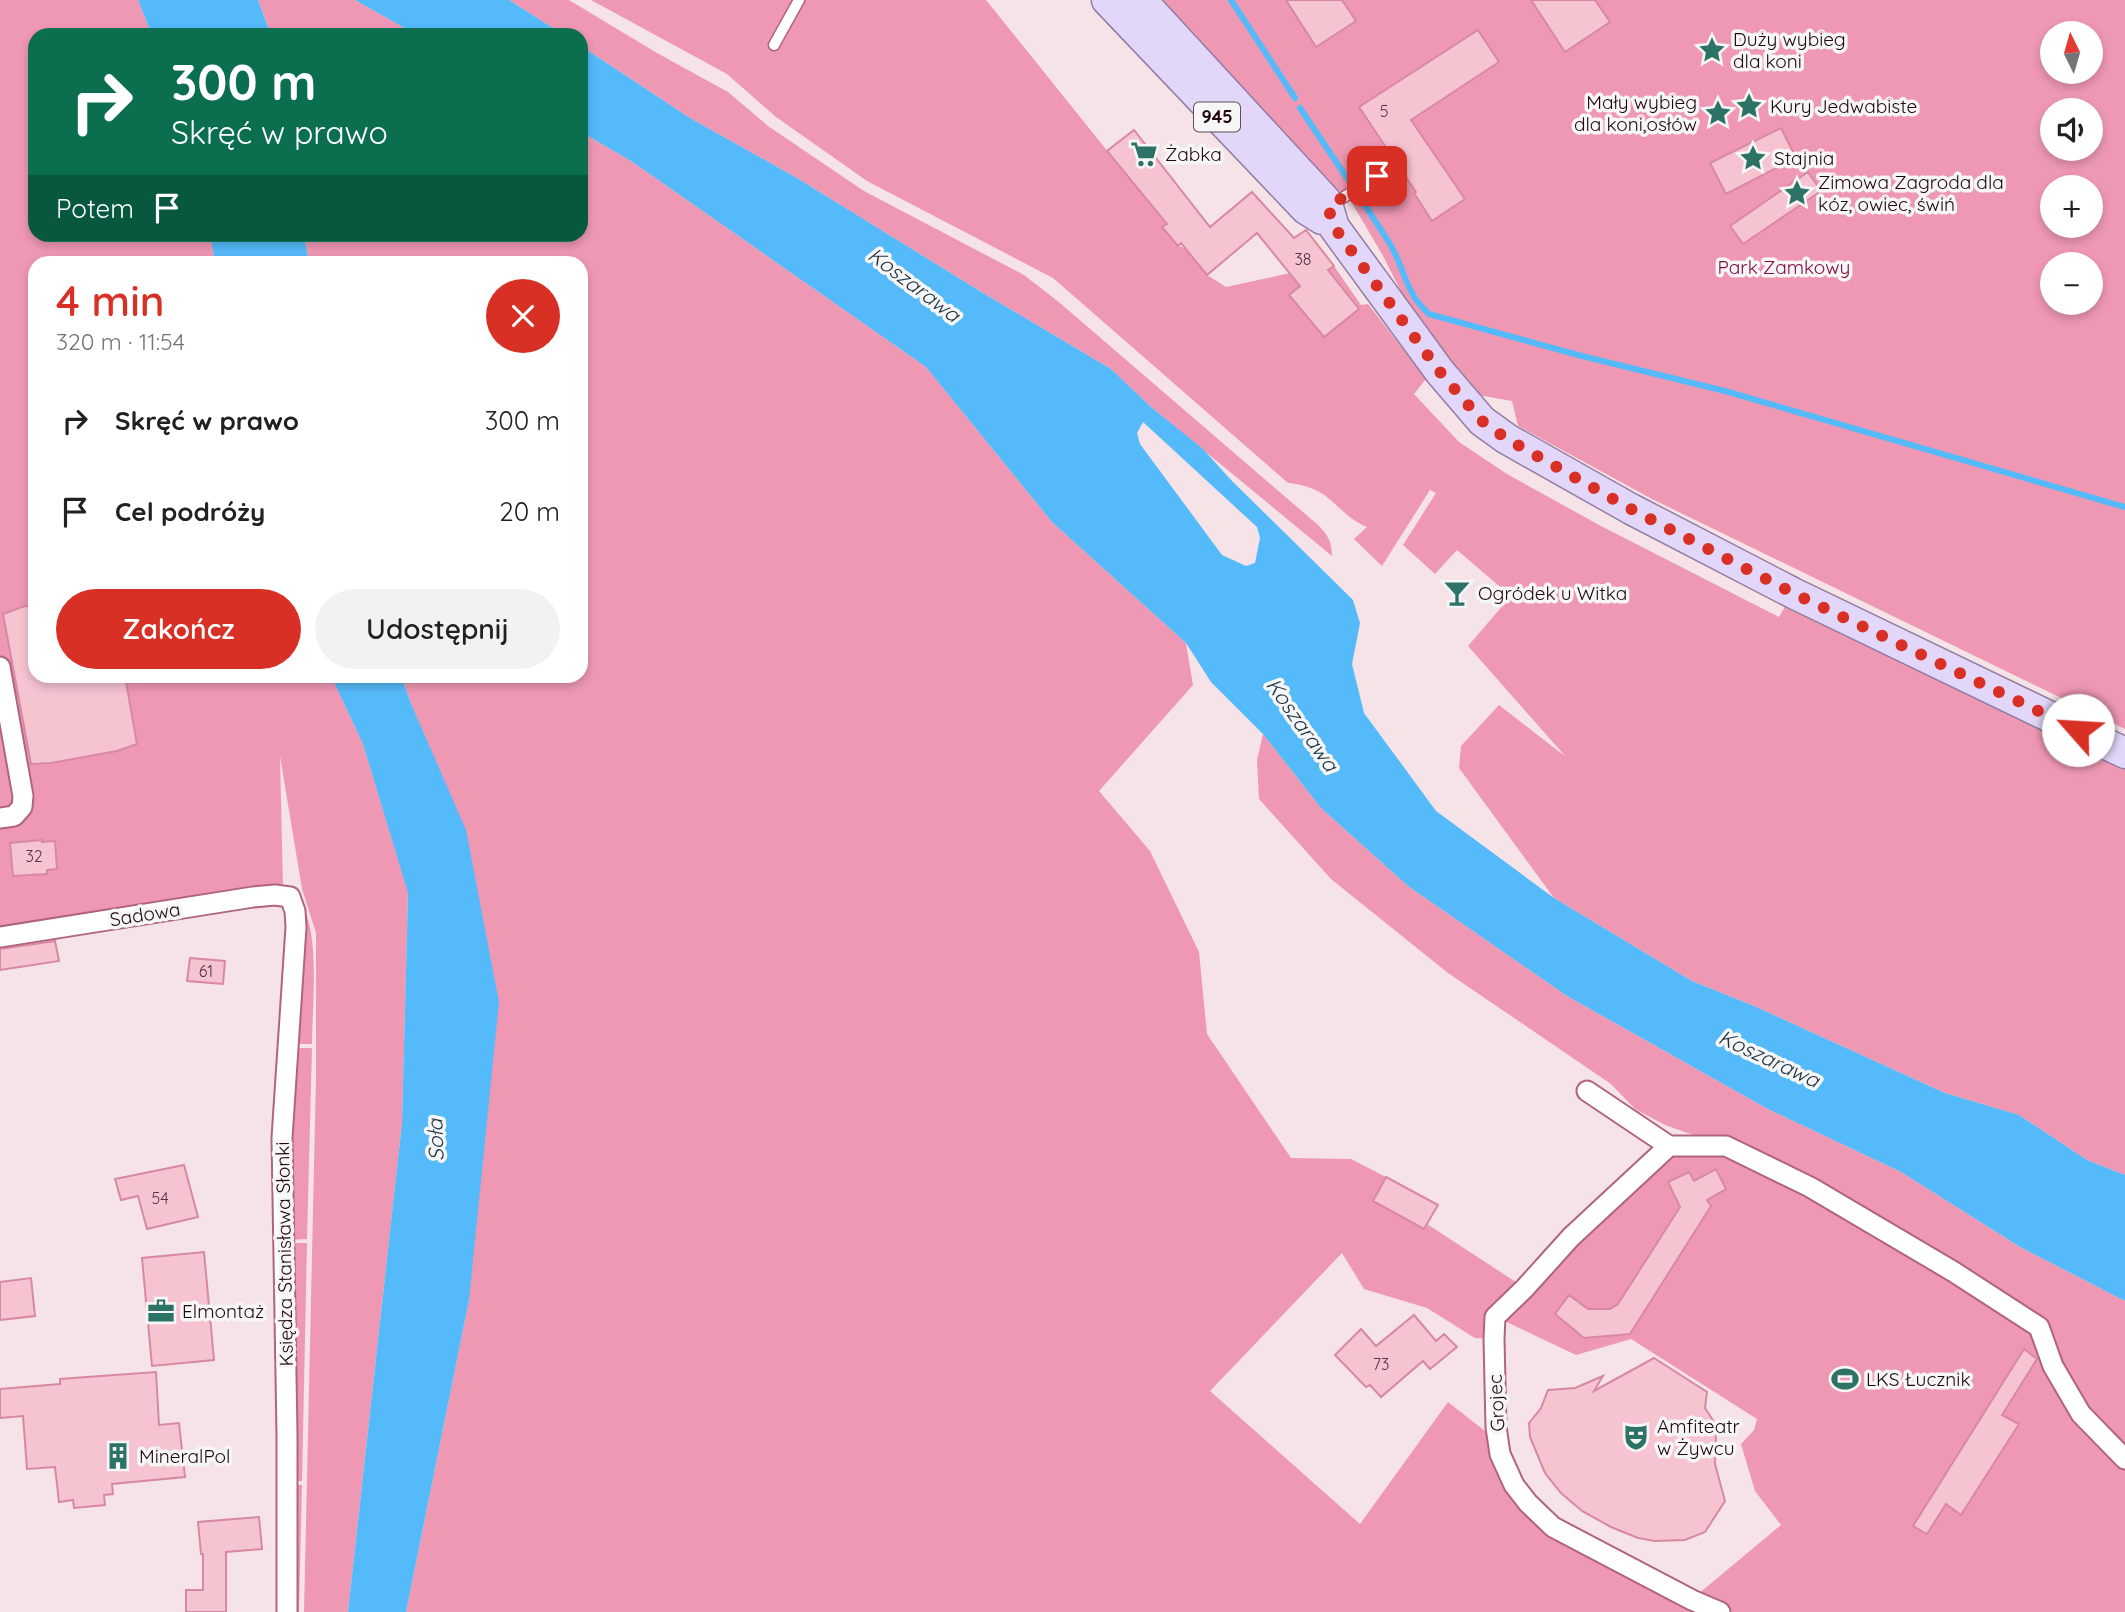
<!DOCTYPE html>
<html lang="pl">
<meta charset="utf-8">
<style>
body{margin:0;font-family:Quicksand,sans-serif;background:#f2f2f2;color:#202124;height:100vh;display:flex;flex-direction:column;font-size:26px;white-space:nowrap}
*{box-sizing:border-box;margin:0}
p{font-size:23px;color:#757577}
.icon{flex:none;width:38px;height:38px;fill:none;stroke:currentColor;stroke-width:2;stroke-linecap:round;stroke-linejoin:round}
.map{position:relative;flex:1;overflow:hidden}
.side{position:absolute;left:28px;top:256px;width:560px;height:427px;display:flex;flex-direction:column;background:#fff;border-radius:21px;box-shadow:0 4px 10px #0003}
.side>*{flex:none}
.guide{position:absolute;left:28px;top:28px;width:560px;height:214px;border-radius:21px;box-shadow:0 4px 10px #0003;background:#0b6e4f;color:#fff;overflow:hidden}
.needle{width:46px;rotate:355deg}
.controls{position:absolute;left:2040px;top:21px;display:grid;gap:14px}
.controls a{display:grid;place-items:center;width:63px;height:63px;border-radius:50%;background:#fff;box-shadow:0 4px 10px #0003;font-size:35px}
.pin{position:absolute;display:grid;place-items:center;width:60px;height:60px;color:#fff;margin:-30px;border-radius:14px;box-shadow:0 4px 10px #0006}
.me{position:absolute;width:77px;margin:-38px;rotate:296deg;stroke-linejoin:round;filter:drop-shadow(0 0 5px #0008)}
.turn{display:flex;align-items:center;gap:24px;height:147px;padding:0 28px;font-size:32px}
.turn .icon{width:91px;height:91px;stroke-width:2.5}
.turn b{display:block;font-size:49px;line-height:60px}
.then{display:flex;align-items:center;height:66px;padding:0 28px;background:#0003;gap:14px;font-size:26px}
.round{display:grid;place-items:center;flex:none;width:74px;height:74px;border-radius:37px;background:#f2f2f2}
.headline{display:flex;align-items:center;justify-content:space-between;height:119px;padding:0 28px}
h1{font-size:42px;font-weight:600;line-height:52px;color:#d93025}
.cta{display:flex;gap:14px;margin-top:auto;padding:14px 28px}
.cta a{flex:1;height:80px;border-radius:42px;background:#d93025;color:#fff;font-size:28px;font-weight:600;line-height:80px;text-align:center}
.cta a+a{background:#f2f2f2;color:#202124}
ul{padding:0;list-style:none}
li{display:flex;align-items:center;gap:21px;height:91px;padding:0 28px}
li div{flex:1}
li b{display:block;font-size:26px}
li em{font-style:normal}
.map>svg:first-child{display:block}
</style>
<div class="map">
<svg width="2125" height="1612" viewBox="0 0 2125 1612">
<rect width="100%" height="100%" fill="#f5e3e8"/>
<path fill="#ef98b3" fill-rule="evenodd" d="M0,0H138L152,35H35V234L210,235L215,262H35V676H331L363,744L408,892L402,1123L348,1612H304L316,1077V933L302,889L280,756L283,888L0,941Z
M258,0H355L417,35H271Z
M509,0H569L657,53L728,92L768,126L864,191L1024,275L1060,303L1318,525C1328,535 1332,542 1332,556L1151,407L1111,369L983,293L797,178L690,118L581,46V35H564Z
M591,0H986L1166,224L1163,227L1178,246L1185,248L1207,275L1226,287L1290,273L1302,288L1334,266L1361,305L1368,304L1426,379L1414,394L1459,442L1507,474L1599,525L1779,617L1786,605L2125,769V1175L2087,1160L2019,1115L1945,1093L1754,1006L1692,981L1554,898L1459,768L1461,746L1499,705L1566,757L1468,646L1511,596L1457,550L1435,574L1403,545L1436,493L1430,490L1382,566L1354,539L1367,527C1334,513 1333,487 1288,483L1053,278L867,181L776,117L727,74Z
M1153,0H2125V729L1652,499L1518,426L1512,401L1478,395L1409,307L1383,256L1352,203L1267,122ZM2053,33H2091V72H2053ZM2053,110H2091V149H2053ZM2053,187H2091V226H2053ZM2053,264H2091V303H2053Z
M581,132L631,161L926,367L1052,522L1186,643L1193,685L1099,791L1150,851L1199,952L1207,1034L1291,1158L1351,1159L1386,1177L1374,1202L1424,1229L1427,1224L1525,1288L1669,1146H1724L1665,1125L1635,1109L1611,1084L1448,973L1331,879L1259,799L1257,760L1263,734L1321,808L1408,886L1567,996L1766,1108L1901,1172L2020,1247L2125,1301V1612H406L469,1300L412,706L401,676H581V262H309L304,235L581,234ZM1342,1253L1364,1289L1427,1308L1475,1338L1494,1339L1496,1317L1576,1355L1631,1339L1757,1419L1754,1430L1741,1444L1755,1491L1781,1525L1691,1600L1528,1503L1496,1427L1485,1431L1448,1402L1360,1524L1210,1391Z
M303,907C320,938 312,1008 312,1044H295Z
M294,1048H312L307,1239L288,1240Z
M288,1243H307L302,1481H292Z
M293,1485H302L299,1612H292Z"/>
<path fill="#55bafa" fill-rule="evenodd" d="M138,0H258L271,35H152Z
M355,0H509L564,35H417Z
M581,46L690,118L797,178L983,293L1111,369L1151,407L1203,449L1232,481L1353,600L1360,623L1352,664L1364,713L1436,811L1554,898L1692,981L1754,1006L1945,1093L2019,1115L2087,1160L2125,1175V1301L2020,1247L1901,1172L1766,1108L1567,996L1408,886L1321,808L1263,734L1211,682L1186,643L1052,522L926,367L631,161L581,132ZM1143,422L1257,527L1260,538L1255,563L1246,566L1222,555L1140,444L1137,433Z
M210,235H304L309,262H215Z
M331,676H401L412,706L466,830L499,1002L469,1300L406,1612H348L402,1123L408,893L363,744Z"/>
<g fill="none" stroke-linecap="round" stroke-linejoin="round">
<path stroke="#55bafa" stroke-width="6" d="M1231,0L1295,98
M1300,108C1330,153 1361,198 1390,244C1406,271 1404,291 1429,314L1582,356L1725,391L2125,507"/>
</g>
<path fill="#f6c3d1" stroke="#d889a2" stroke-width="2" d="M1286,0H1342L1356,21L1316,47Z
M1531,0H1595L1610,22L1565,52Z
M1478,30L1499,62L1411,120L1465,199L1432,221L1414,193L1416,192L1359,107Z
M1781,128L1796,158L1726,194L1710,163Z
M1134,130L1210,227L1252,192L1294,238L1306,230L1334,266L1328,270L1359,309L1324,337L1289,295L1300,286L1257,233L1207,275L1181,243L1178,246L1162,227L1167,224L1107,151Z
M1808,172L1821,191L1743,244L1730,226Z
M35,604V676H125L137,744L117,751L51,763L31,764L3,614L22,607Z
M42,840V842L55,841L57,869L47,870V874L13,876L10,843Z
M55,941L59,961L0,970V949Z
M190,958L225,961L223,984L187,981Z
M184,1165L198,1217L147,1229L138,1196L121,1200L115,1179Z
M1716,1169L1726,1189L1707,1200L1711,1206L1630,1334L1584,1338L1555,1314L1569,1295L1588,1309H1610L1618,1304L1680,1207L1668,1182L1689,1172L1694,1181Z
M1386,1177L1438,1205L1424,1229L1373,1201Z
M204,1252L214,1360L152,1366L142,1258Z
M31,1278L35,1316L0,1320V1282Z
M1414,1315L1436,1341L1444,1334L1457,1347L1430,1369L1423,1361L1381,1397L1370,1385L1366,1387L1335,1355L1361,1329L1376,1346Z
M2024,1349L2037,1359L2002,1415L2019,1424L1961,1515L1946,1504L1927,1534L1913,1526Z
M1654,1358L1707,1392L1705,1408L1718,1428L1716,1433L1715,1464L1725,1501L1705,1532L1685,1540L1655,1541L1638,1538L1611,1527L1582,1511L1561,1493L1545,1473L1530,1437L1529,1423L1541,1408L1548,1390L1575,1388L1603,1376L1594,1391Z
M156,1372L159,1425L179,1423L185,1477L112,1484L113,1494L104,1495L105,1505L74,1508L73,1500L59,1502L55,1467L27,1469L23,1416L0,1418V1389L60,1384V1379Z
M259,1517L262,1549L226,1552V1612H186V1590H203V1554H201L198,1522Z"/>
<g fill="none" stroke-linecap="round" stroke-linejoin="round">
<defs>
<path id="lane" d="M774,45L799,0
M1330,206L1377,176"/>
<path id="street" d="M0,667L23,796L22,807L14,816L0,818
M0,937L253,897L275,895L290,897L295,911L296,927L282,1138L287,1434V1612
M1587,1091L1669,1146H1726L1810,1187L1954,1272L2039,1327L2053,1366L2081,1414L2125,1459
M1669,1146L1571,1237L1525,1288L1495,1317L1494,1339L1496,1427L1500,1454L1514,1485L1528,1503L1553,1527L1692,1600L1720,1612"/>
<path id="primary" d="M1107,0L1306,209L1322,219
M1141,0L1326,201L1334,227L1440,372L1482,421L1507,439L1631,509L1793,593L2125,753"/>
</defs>
<use href="#lane" stroke="#b0647d" stroke-width="13"/>
<use href="#street" stroke="#b0647d" stroke-width="23"/>
<use href="#primary" stroke="#927da4" stroke-width="33"/>
<use href="#lane" stroke="#fff" stroke-width="10"/>
<use href="#street" stroke="#fff" stroke-width="19"/>
<use href="#primary" stroke="#e2d7f8" stroke-width="30"/>
</g>
<g fill="none" stroke-linecap="round" stroke-linejoin="round">
<path stroke="#d93025" stroke-width="12" stroke-dasharray="0 21.6" d="M1377,176L1328,207L1334,227L1440,372L1482,421L1507,439L1631,509L1793,593L2078,730"/>
</g>
<defs>
<symbol id="sight-bare" viewBox="-9 -9 18 18"><path d="M0-6L1.8-2.2L6-1.7L2.9 1.2L3.7 5.4L0 3.3L-3.7 5.4L-2.9 1.2L-6-1.7L-1.8-2.2Z" fill="#2d7266" stroke="#f6f6f6" stroke-width="2.5" paint-order="stroke"/></symbol>
<symbol id="supermarket-bare" viewBox="-9 -9 18 18"><path d="M-6-5.5h2.5l.6 2H6L4.5 2H-2.5L-4.4-4H-6ZM-1.5 3.2a1.3 1.3 0 1 0 .1 0ZM3 3.2a1.3 1.3 0 1 0 .1 0Z" fill="#2d7266" stroke="#f6f6f6" stroke-width="2.5" paint-order="stroke"/></symbol>
<symbol id="bar-bare" viewBox="-9 -9 18 18"><path d="M-6-5H6L.8 .8V4.5H3.5V6h-7V4.5H-.8V.8Z" fill="#2d7266" stroke="#f6f6f6" stroke-width="2.5" paint-order="stroke"/></symbol>
<symbol id="office-bare" viewBox="-9 -9 18 18"><path d="M-6-3h4V-5.5h4V-3h4V5H-6ZM-1-4.5V-3h2v-1.5ZM-6 0V1H6V0Z" fill="#2d7266" stroke="#f6f6f6" stroke-width="2.5" paint-order="stroke"/></symbol>
<symbol id="stadium-bare" viewBox="-9 -9 18 18"><path d="M0-5a6.5 5 0 1 0 0 10a6.5 5 0 1 0 0-10ZM-3.5-1.8h7v3.6h-7Z" fill="#2d7266" stroke="#f6f6f6" stroke-width="2.5" paint-order="stroke"/></symbol>
<symbol id="theatre-bare" viewBox="-9 -9 18 18"><path d="M-5-5.5Q0-4 5-5.5V0Q5 5 0 6Q-5 5-5 0ZM-3.3-2.5H-1v1.5H-3.3ZM1-2.5H3.3v1.5H1ZM-2.8 1Q0 5.5 2.8 1Z" fill="#2d7266" stroke="#f6f6f6" stroke-width="2.5" paint-order="stroke"/></symbol>
<symbol id="building-bare" viewBox="-9 -9 18 18"><path d="M-4-6H4V6H1V3H-1V6H-4ZM-2.5-4.3h1.7v1.8h-1.7ZM.8-4.3h1.7v1.8H.8ZM-2.5-1h1.7V.8h-1.7ZM.8-1h1.7V.8H.8Z" fill="#2d7266" stroke="#f6f6f6" stroke-width="2.5" paint-order="stroke"/></symbol>
</defs>
<g fill-rule="evenodd">
<use href="#sight-bare" x="1693" y="31" width="38" height="38"/>
<use href="#sight-bare" x="1730" y="87" width="38" height="38"/>
<use href="#sight-bare" x="1699" y="94" width="38" height="38"/>
<use href="#supermarket-bare" x="1125" y="135" width="38" height="38"/>
<use href="#sight-bare" x="1734" y="139" width="38" height="38"/>
<use href="#sight-bare" x="1778" y="174" width="38" height="38"/>
<use href="#bar-bare" x="1438" y="574" width="38" height="38"/>
<use href="#office-bare" x="142" y="1292" width="38" height="38"/>
<use href="#stadium-bare" x="1826" y="1360" width="38" height="38"/>
<use href="#theatre-bare" x="1617" y="1418" width="38" height="38"/>
<use href="#building-bare" x="99" y="1437" width="38" height="38"/>
</g>
<g text-anchor="middle" stroke-width="7" stroke-linejoin="round" paint-order="stroke">
<g font-size="16" fill="#563440">
<text x="1384" y="117">5</text>
<text x="1303" y="265">38</text>
<text x="34" y="862">32</text>
<text x="206" y="977">61</text>
<text x="160" y="1204">54</text>
<text x="1381" y="1370">73</text>
</g>
<rect fill="#f6f6f6" stroke="#614d54" stroke-width="2" x="1194" y="102.5" width="46" height="29" rx="5"/>
<g font-size="18" font-weight="bold" fill="#21050f">
<text x="1217" y="123">945</text>
</g>
<g font-size="19" fill="#21050f" stroke="#f6f6f6" text-anchor="start">
<text x="1733" y="46">Duży wybieg<tspan x="1733" dy="22">dla koni</tspan></text>
<text x="1697" y="109" text-anchor="end">Mały wybieg<tspan x="1697" dy="22">dla koni,osłów</tspan></text>
<text x="1770" y="113">Kury Jedwabiste</text>
<text x="1165" y="161">Żabka</text>
<text x="1774" y="165">Stajnia</text>
<text x="1818" y="189">Zimowa Zagroda dla<tspan x="1818" dy="22">kóz, owiec, świń</tspan></text>
<text x="1478" y="600">Ogródek u Witka</text>
<text x="182" y="1318">Elmontaż</text>
<text x="1866" y="1386">LKS Łucznik</text>
<text x="1657" y="1433">Amfiteatr<tspan x="1657" dy="22">w Żywcu</tspan></text>
<text x="139" y="1463">MineralPol</text>
</g>
<g font-size="19" fill="#830945" stroke="#f6f6f6">
<text x="1784" y="274">Park Zamkowy</text>
</g>
<g font-size="19" fill="#21050f" stroke="#f6f6f6">
<text transform="translate(145 914) rotate(-9)" y="7">Sadowa</text>
<text transform="translate(284 1254) rotate(-91)" y="7">Księdza Stanisława Słonki</text>
<text transform="translate(1496 1403) rotate(-93)" y="7">Grojec</text>
</g>
<g font-size="21" font-style="italic" fill="#1d3342" stroke="#f6f6f6">
<text transform="translate(914 285) rotate(37)" y="7">Koszarawa</text>
<text transform="translate(1302 725) rotate(55)" y="7">Koszarawa</text>
<text transform="translate(1769 1059) rotate(25)" y="7">Koszarawa</text>
<text transform="translate(436 1140) rotate(-92)" y="7">Soła</text>
</g>
</g>
</svg>
<div class="controls">
<a><svg class="needle" viewBox="-14 -14 28 28"><path d="M0-13l5 13h-10z" fill="#e53935"/><path d="M0 13l5-13h-10z" fill="#757577"/></svg></a>
<a><svg class="icon" aria-label="sound" viewBox="0 0 24 24"><path d="M4 9h4l5-4v14l-5-4H4zM17 9q2 3 0 6"/></svg></a>
<a>+</a>
<a>−</a>
</div>
<div class="pin" style="left:1377px;top:176px;background:#d93025"><svg class="icon" aria-label="arrive" viewBox="0 0 24 24"><path d="M6 21V4h12l-3 4 3 4H6"/></svg></div>
<svg class="me" style="left:2078px;top:730px" viewBox="-20 -20 40 40"><circle r="19" fill="#fff"/><path d="M0-13L10 11 0 6-10 11z" fill="#d93025"/></svg>
<div class="guide">
<div class="turn"><svg class="icon" aria-label="right" viewBox="0 0 24 24"><path d="M7 20v-9h11M14 6l5 5-5 5"/></svg><div><b>300 m</b>Skręć w prawo</div></div>
<div class="then">Potem<svg class="icon" aria-label="arrive" viewBox="0 0 24 24"><path d="M6 21V4h12l-3 4 3 4H6"/></svg></div>
</div>
<section class="side">
<div class="headline"><div><h1>4 min</h1><p>320 m · 11:54</p></div><a class="round" style="background:#d93025;color:#fff"><svg class="icon" aria-label="close" viewBox="0 0 24 24"><path d="M6 6l12 12M18 6L6 18"/></svg></a></div>
<ul>
<li><svg class="icon" aria-label="right" viewBox="0 0 24 24"><path d="M7 20v-9h11M14 6l5 5-5 5"/></svg><div><b>Skręć w prawo</b></div><em>300 m</em></li>
<li><svg class="icon" aria-label="arrive" viewBox="0 0 24 24"><path d="M6 21V4h12l-3 4 3 4H6"/></svg><div><b>Cel podróży</b></div><em>20 m</em></li>
</ul>
<div class="cta"><a>Zakończ</a><a>Udostępnij</a></div>
</section>
</div>
